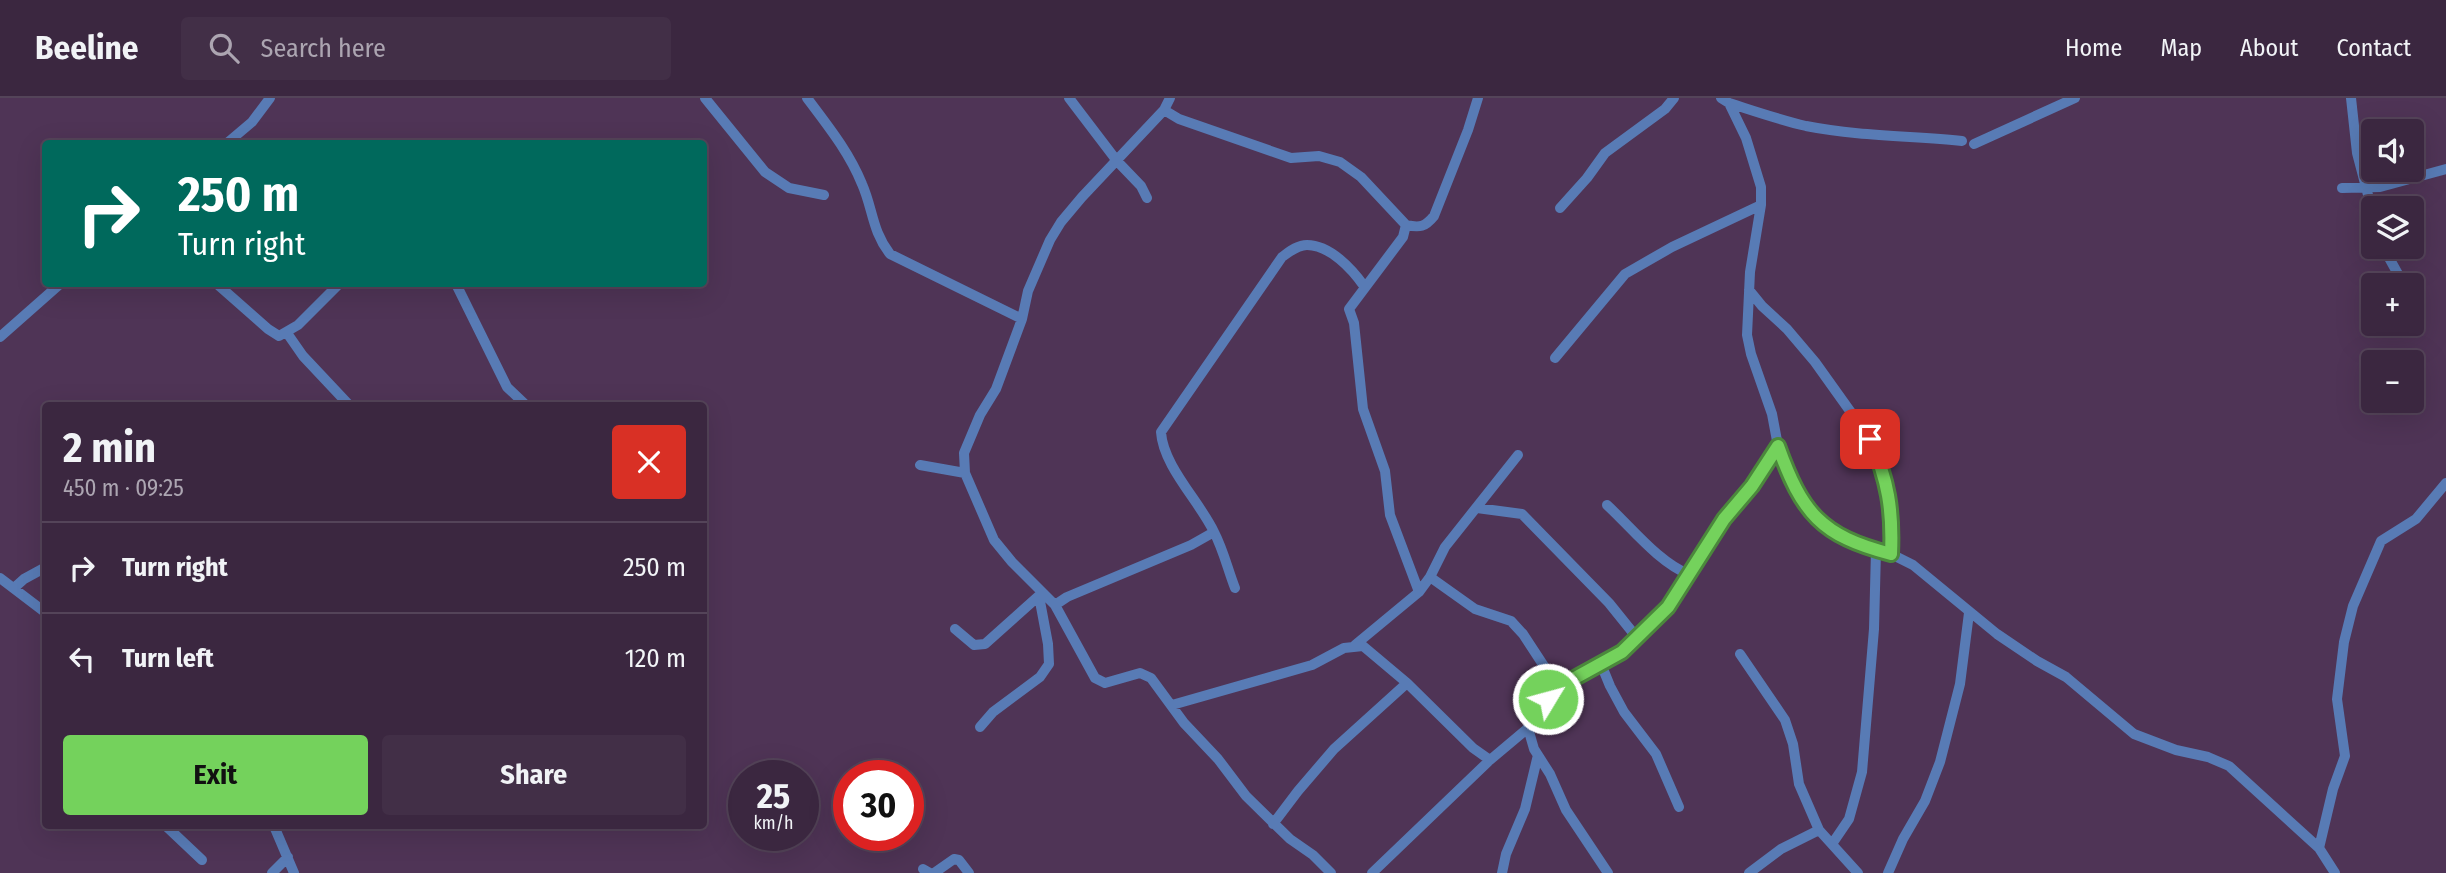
<!DOCTYPE html>
<meta charset="utf-8">
<style>
body{margin:0;font-family:"Fira Sans Condensed",sans-serif;background:#422f47;color:#f1f3f6;height:100vh;display:flex;flex-direction:column;font-size:26px;white-space:nowrap}
*{box-sizing:border-box;margin:0}
p{font-size:23px;color:#aca5b1}
.icon{flex:none;width:38px;height:38px;fill:none;stroke:currentColor;stroke-width:2;stroke-linecap:round;stroke-linejoin:round}
.map{position:relative;flex:1;overflow:hidden}
.drawer{position:absolute;left:42px;top:304px;width:665px;height:427px;display:flex;flex-direction:column;background:#3b2740;border-radius:7px;box-shadow:0 7px 28px #0002,0 0 0 2px #544459}
.drawer>*{flex:none}
.guide{position:absolute;left:42px;top:42px;width:665px;height:147px;border-radius:7px;box-shadow:0 7px 28px #0002,0 0 0 2px #544459;background:#00695c;color:#fff;overflow:hidden}
.controls{position:absolute;left:2361px;top:21px;display:grid;gap:14px}
.controls a{display:grid;place-items:center;width:63px;height:63px;border-radius:7px;background:#3b2740;box-shadow:0 7px 28px #0002,0 0 0 2px #544459;font-size:35px}
.speed{position:absolute;left:728px;top:662px;display:flex;gap:14px;font-size:35px;font-weight:700;text-align:center}
.speed>*{display:grid;place-content:center;width:91px;height:91px;border-radius:50%;background:#3b2740;box-shadow:0 7px 28px #0002,0 0 0 2px #544459;line-height:1}
.speed small{font-size:18px;font-weight:400}
.speed .limit{border:10px solid #d22;background:#fff;color:#111}
.pin{position:absolute;display:grid;place-items:center;width:60px;height:60px;color:#fff;margin:-30px;border-radius:14px;box-shadow:0 4px 10px #0006}
.me{position:absolute;width:77px;margin:-38px;rotate:53deg;stroke-linejoin:round;filter:drop-shadow(0 0 5px #0008)}
.turn{display:flex;align-items:center;gap:24px;height:147px;padding:0 21px;font-size:32px}
.turn .icon{width:91px;height:91px;stroke-width:2.5}
.turn b{display:block;font-size:49px;line-height:60px}
.round{display:grid;place-items:center;flex:none;width:74px;height:74px;border-radius:7px;background:#422f47}
.summary{display:flex;align-items:center;justify-content:space-between;height:119px;padding:0 21px}
h1{font-size:42px;font-weight:700;line-height:52px}
.button{display:flex;gap:14px;margin-top:auto;padding:14px 21px}
.button a{flex:1;height:80px;border-radius:7px;background:#74d25c;color:#111;font-size:28px;font-weight:700;line-height:80px;text-align:center}
.button a+a{background:#422f47;color:#f1f3f6}
ul{padding:0;list-style:none}
li{display:flex;align-items:center;gap:21px;height:91px;padding:0 21px;border-top:2px solid #544459}
li div{flex:1}
li b{display:block;font-size:26px}
li em{font-style:normal}
header{display:flex;align-items:center;gap:42px;box-sizing:border-box;height:98px;padding:0 35px;background:#3b2740;border-bottom:2px solid #544459}
header strong{font-size:33px}
nav{display:flex;gap:38px;margin-inline-start:auto;font-size:24px}
.search{width:490px;height:63px;background:#422f47;display:flex;align-items:center;gap:18px;box-sizing:border-box;padding:0 24px;border-radius:7px;color:#aca5b1;font-size:26px}
.map>svg:first-child{display:block}
</style>
<header>
<strong>Beeline</strong>
<div class="search"><svg class="icon" aria-label="search" viewBox="0 0 24 24"><circle cx="10" cy="10" r="6"/><path d="M15 15l6 6"/></svg>Search here</div>
<nav><a>Home</a><a>Map</a><a>About</a><a>Contact</a></nav>
</header>
<div class="map">
<svg width="2446" height="775" viewBox="0 0 2446 775">
<rect width="100%" height="100%" fill="#4f3456"/>
<g fill="none" stroke-linecap="round" stroke-linejoin="round">
<path stroke="#587bb5" stroke-width="10" d="M705,0L765,74L789,90L824,97
M807,0C828,28 849,54 862,86C873,111 872,133 890,156L1022,221
M1069,0L1117,63L1141,88L1147,100
M1170,0L1164,12L1082,99L1061,124L1050,142L1028,193L1022,221L996,291L980,317L964,355L965,375L994,442L1012,464L1055,507L1095,580L1105,585L1140,575L1151,580L1184,625L1218,661L1246,698L1290,741L1313,757L1331,775
M1721,0L1729,5C1754,13 1780,22 1806,28C1857,38 1910,38 1962,43
M2351,0L2357,55L2373,116
M1164,12L1179,21L1291,60L1319,58L1340,64L1361,79L1406,127L1403,139L1349,211L1354,225L1363,311L1385,373L1390,417L1419,494
M226,46L252,24L270,0
M1974,46L2075,0
M2342,90L2380,89L2446,71
M1560,110L1587,80L1605,55L1665,11L1674,0
M1406,127C1420,130 1425,129 1434,118L1468,32L1478,0
M2383,149L2398,176
M217,186L268,231L279,238L298,227L339,186
M456,186L507,289L527,308
M1749,192L1762,208L1787,231L1815,264L1870,341L1886,382L1890,401L1891,456
M287,235L303,258L350,308
M0,239L60,186
M1555,260L1625,176L1672,149L1761,107
M1778,348L1807,411L1824,428L1860,447L1891,456L1913,467L1997,536L2037,563L2066,579L2134,636L2176,652L2208,659L2229,668L2319,750L2335,775
M920,367L965,375
M1607,407C1632,430 1658,464 1690,477
M1477,410L1522,416L1609,505L1638,541
M1430,479L1475,511L1511,523L1523,536L1559,591
M0,480L46,515
M14,490L24,481L46,469
M1235,490C1228,472 1223,451 1214,434C1200,404 1163,368 1161,334L1282,159C1289,154 1297,147 1307,147C1330,147 1352,171 1364,188
M1055,507L1067,499L1191,447L1214,434
M955,531L974,547L985,546L1042,495
M1355,547L1419,494L1430,479L1445,449L1518,357
M1740,556L1785,622L1793,646L1799,686L1819,732L1858,775
M1601,566L1610,588L1624,614L1656,656L1679,709
M1172,607L1312,567L1344,550L1363,548L1407,585L1473,650L1490,662
M980,629L993,614L1040,579L1049,566L1048,546L1039,498
M1273,726L1298,693L1334,651L1407,585
M166,728L202,762
M274,728L294,775
M1832,746L1849,721L1862,674L1874,531L1876,452
M2319,750L2333,691L2345,658L2337,601L2344,544L2353,508L2381,443L2416,421L2446,385
M923,771L930,775
M272,775L288,759
M934,775L954,761L959,762L969,775
M1372,775L1490,662L1528,630
M1502,775L1506,756L1525,711L1538,657
M1608,775L1566,712L1550,676L1534,651L1528,630L1538,611L1559,591L1622,554L1668,509L1724,421L1752,388L1778,348L1772,316L1751,256L1747,237L1750,174L1761,107V89L1746,40L1729,5
M1749,775L1781,751L1819,732
M1888,775L1903,741L1925,703L1940,664L1960,586L1969,515"/>
</g>
<g fill="none" stroke-linecap="round" stroke-linejoin="round">
<defs>
<path id="route" d="M1548,601L1564,586L1622,554L1668,509L1724,421L1752,388L1778,348C1802,415 1821,438 1891,456C1893,412 1888,382 1870,341"/>
</defs>
<use href="#route" stroke="#4b883c" stroke-width="18"/>
<use href="#route" stroke="#74d25c" stroke-width="12"/>
</g>
</svg>
<div class="controls">
<a><svg class="icon" aria-label="sound" viewBox="0 0 24 24"><path d="M4 9h4l5-4v14l-5-4H4zM17 9q2 3 0 6"/></svg></a>
<a><svg class="icon" aria-label="layers" viewBox="0 0 24 24"><path d="M12 4l9 5-9 5-9-5zM3 14l9 5 9-5"/></svg></a>
<a>+</a>
<a>−</a>
</div>
<div class="speed"><div>25<small>km/h</small></div><div class="limit">30</div></div>
<div class="pin" style="left:1870px;top:341px;background:#d93025"><svg class="icon" aria-label="arrive" viewBox="0 0 24 24"><path d="M6 21V4h12l-3 4 3 4H6"/></svg></div>
<svg class="me" style="left:1548px;top:601px" viewBox="-20 -20 40 40"><circle r="17" fill="#74d25c" stroke="#fff" stroke-width="3"/><path d="M0-11L8 9 0 5-8 9z" fill="#fff"/></svg>
<div class="guide">
<div class="turn"><svg class="icon" aria-label="right" viewBox="0 0 24 24"><path d="M7 20v-9h11M14 6l5 5-5 5"/></svg><div><b>250 m</b>Turn right</div></div>
</div>
<section class="drawer">
<div class="summary"><div><h1>2 min</h1><p>450 m · 09:25</p></div><a class="round" style="background:#d93025;color:#fff"><svg class="icon" aria-label="close" viewBox="0 0 24 24"><path d="M6 6l12 12M18 6L6 18"/></svg></a></div>
<ul>
<li><svg class="icon" aria-label="right" viewBox="0 0 24 24"><path d="M7 20v-9h11M14 6l5 5-5 5"/></svg><div><b>Turn right</b></div><em>250 m</em></li>
<li><svg class="icon" aria-label="left" viewBox="0 0 24 24"><path d="M17 20v-9H6M10 6l-5 5 5 5"/></svg><div><b>Turn left</b></div><em>120 m</em></li>
</ul>
<div class="button"><a>Exit</a><a>Share</a></div>
</section>
</div>
